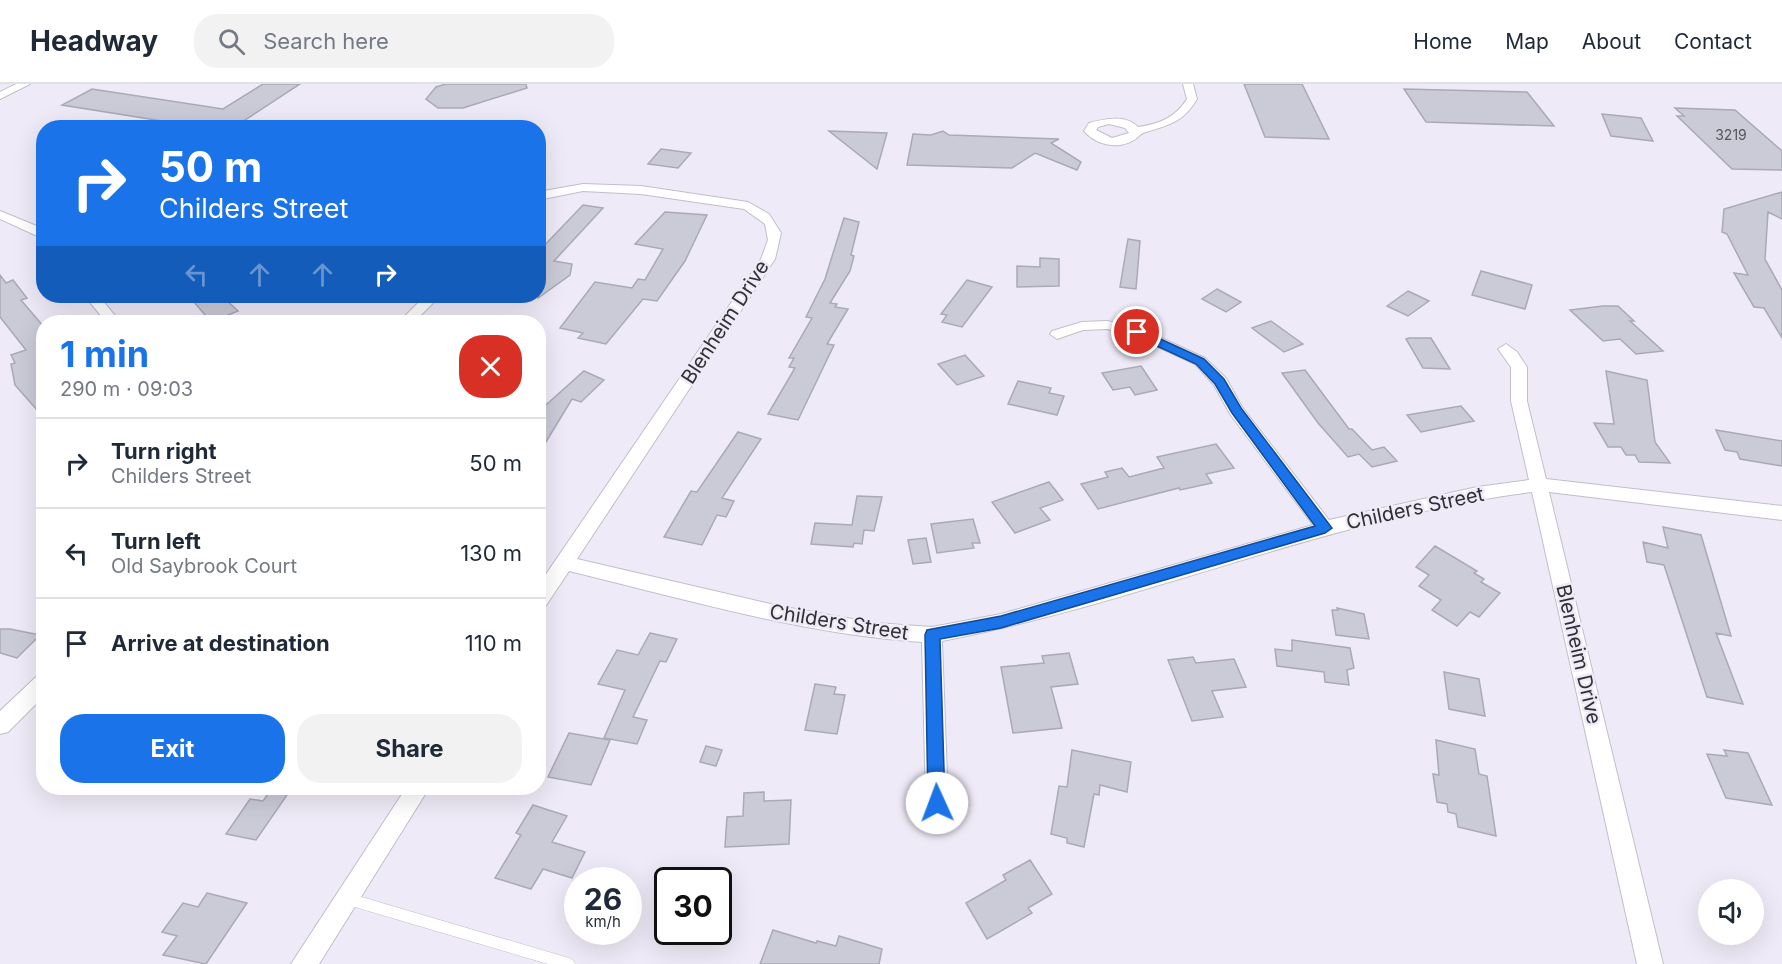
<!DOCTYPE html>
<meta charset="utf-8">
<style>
body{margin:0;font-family:Inter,sans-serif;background:#f2f2f3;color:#1f2937;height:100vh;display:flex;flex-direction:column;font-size:22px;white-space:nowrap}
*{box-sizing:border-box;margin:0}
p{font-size:20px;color:#747a83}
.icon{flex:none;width:33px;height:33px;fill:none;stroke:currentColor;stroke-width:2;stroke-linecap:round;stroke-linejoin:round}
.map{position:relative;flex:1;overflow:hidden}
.sheet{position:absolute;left:36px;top:231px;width:510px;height:480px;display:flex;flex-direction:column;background:#fff;border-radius:24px;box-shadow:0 6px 24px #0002}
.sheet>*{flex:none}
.banner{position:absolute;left:36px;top:36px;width:510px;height:183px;border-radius:24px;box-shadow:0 6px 24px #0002;background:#1a73e8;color:#fff;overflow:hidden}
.tools{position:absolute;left:1698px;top:795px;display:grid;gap:12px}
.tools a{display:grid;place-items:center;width:66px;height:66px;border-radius:50%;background:#fff;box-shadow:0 6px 24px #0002;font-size:30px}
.speed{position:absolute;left:564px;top:783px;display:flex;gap:12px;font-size:30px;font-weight:700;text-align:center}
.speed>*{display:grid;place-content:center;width:78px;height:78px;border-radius:50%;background:#fff;box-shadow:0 6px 24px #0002;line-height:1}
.speed small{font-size:15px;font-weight:400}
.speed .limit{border:3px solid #111;border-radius:9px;background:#fff;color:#111}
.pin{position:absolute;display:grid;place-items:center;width:51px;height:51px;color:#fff;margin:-26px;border:3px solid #fff;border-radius:50%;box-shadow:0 2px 6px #0007}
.me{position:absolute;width:66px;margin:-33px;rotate:358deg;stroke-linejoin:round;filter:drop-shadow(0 0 4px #0008)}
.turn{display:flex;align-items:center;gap:21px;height:126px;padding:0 24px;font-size:27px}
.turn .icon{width:78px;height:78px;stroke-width:2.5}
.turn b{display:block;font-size:42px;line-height:51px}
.lanes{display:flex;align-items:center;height:57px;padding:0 24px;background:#0003;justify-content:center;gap:30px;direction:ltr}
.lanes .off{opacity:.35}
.round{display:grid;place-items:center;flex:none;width:63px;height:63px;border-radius:24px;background:#f2f2f3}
.summary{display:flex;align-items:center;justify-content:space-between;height:102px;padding:0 24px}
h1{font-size:36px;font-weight:700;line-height:45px;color:#1a73e8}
.action{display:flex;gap:12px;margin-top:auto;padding:12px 24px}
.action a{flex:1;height:69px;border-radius:24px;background:#1a73e8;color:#fff;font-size:24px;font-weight:700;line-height:69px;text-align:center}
.action a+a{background:#f2f2f3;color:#1f2937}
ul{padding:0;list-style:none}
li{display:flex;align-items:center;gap:18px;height:90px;padding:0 24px;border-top:2px solid #e0e1e3}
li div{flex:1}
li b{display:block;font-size:22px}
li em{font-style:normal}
header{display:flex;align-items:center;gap:36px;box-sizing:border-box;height:84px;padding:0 30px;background:#fff;border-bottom:2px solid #e0e1e3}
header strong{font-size:28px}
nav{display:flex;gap:33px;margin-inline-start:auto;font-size:21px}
.search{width:420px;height:54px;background:#f2f2f3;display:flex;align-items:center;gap:15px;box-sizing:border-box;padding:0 21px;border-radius:24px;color:#747a83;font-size:22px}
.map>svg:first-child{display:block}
</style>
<header>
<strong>Headway</strong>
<div class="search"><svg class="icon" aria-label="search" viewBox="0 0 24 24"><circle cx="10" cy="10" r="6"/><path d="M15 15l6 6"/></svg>Search here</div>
<nav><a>Home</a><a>Map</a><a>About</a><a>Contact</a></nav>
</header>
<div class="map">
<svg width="1782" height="880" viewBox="0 0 1782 880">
<rect width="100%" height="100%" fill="#efeaf7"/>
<path fill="#cacbd7" stroke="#a9aab6" stroke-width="1.5" d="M263,0H300L233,44H206L62,21L92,5L223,25Z
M446,0H526L527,4L463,24H438L426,15L436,3Z
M1244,0H1302L1329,55L1265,53Z
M1404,5L1527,8L1554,42L1426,38Z
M1675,24L1735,26L1782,67V86L1732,85L1677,32H1684Z
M1602,30L1641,34L1653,57L1611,52Z
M829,47L887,49L877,85Z
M943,47L949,51L1059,55L1051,59L1081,78L1077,86L1035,69L1012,84L907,81L913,50L931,51Z
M661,65L691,69L678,84L648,80Z
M1782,108V135L1768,128L1765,175L1782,206V254L1764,224L1754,223L1734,189L1748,191L1727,150L1722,148L1724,125Z
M583,121L603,124L554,177L572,180L570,191L538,214V168Z
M665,128L707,131L685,177L657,217L643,215L606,260L578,254L583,249L560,244L595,198L632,204L638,195L645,196L663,165L635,160Z
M844,134L859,138L851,171L854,172L850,187L830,219L837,220L835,223L848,225L827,260L834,261L798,336L768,330L795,284L789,283L794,274H789L812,234L806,233L825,195Z
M1128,155L1140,157L1136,205L1120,203Z
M1040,174L1059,175V202L1017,203V182L1040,183Z
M1481,187L1532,201L1525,225L1472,211Z
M0,191L6,199L13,196L27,214L21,216L44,243V334L15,301L11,280L15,279L11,271L26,266L0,233Z
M967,196L992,203L962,243L942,238L947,231L941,230Z
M1217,205L1241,218L1226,228L1202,215Z
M1408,207L1429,217L1408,232L1387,222Z
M189,212H222L238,227L211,238Z
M1603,222H1618L1634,237H1630L1663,267L1636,270L1620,255L1603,257L1570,226Z
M1271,237L1303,260L1284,268L1252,244Z
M1409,254H1431L1450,285L1423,284L1406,255Z
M965,271L984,292L957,301L938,280Z
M1141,282L1157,306L1135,311L1130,303L1113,306L1102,289Z
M1305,286L1349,345H1352L1372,366L1384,363L1397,377L1372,383L1359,370L1348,373L1318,339L1282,289Z
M584,287L604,296L581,318L572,315L538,371V328Z
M1606,287L1647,296L1655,358L1670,379L1639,378L1635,371H1626L1621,363H1608L1594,339L1614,340Z
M1018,297L1051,304L1049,309L1064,312L1057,331L1008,320Z
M1461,322L1474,337L1421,348L1407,331Z
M1716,346L1782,357V382L1740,375L1737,368L1725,366Z
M738,348L761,355L722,414L734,417L726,433L717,431L702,461L664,453L691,407L697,408Z
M1216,360L1234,384L1206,390L1212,399L1180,406L1179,404L1098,425L1081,400L1108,393L1105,388L1122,384L1129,393L1164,384L1157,373Z
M1049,398L1063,416L1040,424L1050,436L1015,449L992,418Z
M857,412L882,413L874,447L864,446L862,460L854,459L853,463L811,460L815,439L852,441Z
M973,435L980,459H972L974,464L937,469L931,440Z
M1663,443L1701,451L1731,552L1716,549L1743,620L1707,613L1664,481L1647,478L1643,458L1668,464Z
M926,454L931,478L913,480L908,456Z
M1435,462L1477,487L1474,489L1484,495L1481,498L1500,509L1479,533L1470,528L1457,542L1432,526L1441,516L1419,502L1429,491L1416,483Z
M1337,524L1364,530L1369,555L1336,551L1332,526H1338Z
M0,545H10L40,551L17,574L0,569Z
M650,549L677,555L666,578L660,577L633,633L647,636L637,660L604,654L625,606L598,600L617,566L638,571Z
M1292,556L1350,564L1354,584L1347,586L1349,601L1325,598L1324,588L1277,582L1275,565L1292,567Z
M1069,569L1078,600L1051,603L1062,644L1013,649L1001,583L1044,579L1042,572Z
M1193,573L1196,579L1234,575L1246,603L1212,607L1223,633L1192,637L1168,576Z
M1444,588L1479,595L1485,632L1449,625Z
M815,600L836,603L834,610L845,611L837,650L805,646Z
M569,649L610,656L591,701L548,693Z
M1436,656L1475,665L1479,690L1487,692L1496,752L1458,743L1456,730L1448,728L1447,720L1437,718L1433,690L1439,691Z
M706,662L722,666L716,682L700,678Z
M1072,666L1131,678L1127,708L1100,701L1099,711L1094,710L1084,763L1067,759V754L1051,750L1059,702L1067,703Z
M1724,666L1748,669L1772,721L1726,714L1707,670L1727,672Z
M270,707L287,711L256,756L226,750L250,715L263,717Z
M764,708V717L791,716L789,760L725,763L727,733L743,732L744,709Z
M533,721L567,732L552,758L585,768L572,794L543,785L531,805L495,794L521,751L516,749Z
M1030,776L1052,810L1028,824L1032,829L987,855L966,819L1006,796L1003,791Z
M207,809L247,819L206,880L163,871L177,852L162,848L183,819L198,823Z
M773,846L816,859L817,857L836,862L839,852L882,865L879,880H760Z"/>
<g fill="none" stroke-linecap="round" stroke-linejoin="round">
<defs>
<path id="lane" d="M348,809L569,874L573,876L575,880H548L348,821L344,819L342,815L344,811Z"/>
<path id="street" d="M16,0H30L0,15V8Z
M1183,0H1193L1197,15C1183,39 1168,41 1143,49C1139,51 1137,55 1132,57C1116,66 1095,60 1084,47L1089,39C1105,35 1125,30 1138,43C1159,40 1175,34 1187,15ZM1109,40L1125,44L1129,49L1112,54L1096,46L1098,43Z
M583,100L641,102L748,118L769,130L781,149L775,175L577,475L779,522L875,539L932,543L1001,530L1313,441L1230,330L1214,301L1195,280L1132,251L1107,245L1083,246L1057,255L1050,250L1052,247L1082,238L1107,237L1142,245L1205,274L1226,294L1242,323L1329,436L1477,403L1529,396L1511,317V283L1498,265L1506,260L1517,268L1527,283V317L1546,395L1782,422V436L1549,408L1663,880H1637L1532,408C1329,434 1141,519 942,557L948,719L945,726L937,730L929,726L926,719L922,558C802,550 685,515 569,487L545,523L538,526V502L761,175L768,156L765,140L744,125L641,110L583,107L538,116V108Z
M0,127L44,145V155L0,135Z
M85,212H99L120,238H106Z
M425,212H440L414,238H399Z
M44,589V612L8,648L0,650V627L37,592Z
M406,704H429L319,880H291Z"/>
</defs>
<use href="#lane" stroke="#c2bec9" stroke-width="1"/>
<use href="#street" stroke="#c2bec9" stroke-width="2"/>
<use href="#lane" fill="#fff" fill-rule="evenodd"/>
<use href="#street" fill="#fff" fill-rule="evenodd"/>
</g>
<path fill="#1a73e8" stroke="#114b97" stroke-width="1.5" d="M1133,246H1141L1204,275L1224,295L1241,324L1332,444L1325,449L1001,544L940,555L945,719L943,725L937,727L931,725L928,719L925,551L927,546L1001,532L1315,442L1232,329L1215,300L1196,280L1133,251Z"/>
<g text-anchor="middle" stroke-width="5" stroke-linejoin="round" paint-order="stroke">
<g font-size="14" fill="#57565d">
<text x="1731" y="56">3219</text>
</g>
<g font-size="20" fill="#312f34" stroke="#efeaf7">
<text transform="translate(725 238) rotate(-57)" y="7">Blenheim Drive</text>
<text transform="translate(1415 424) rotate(-12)" y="7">Childers Street</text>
<text transform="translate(839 538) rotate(9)" y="7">Childers Street</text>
<text transform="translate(1579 570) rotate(77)" y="7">Blenheim Drive</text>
</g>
</g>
</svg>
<div class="tools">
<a><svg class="icon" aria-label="sound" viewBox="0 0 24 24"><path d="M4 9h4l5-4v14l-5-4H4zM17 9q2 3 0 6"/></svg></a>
</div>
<div class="speed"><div>26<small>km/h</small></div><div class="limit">30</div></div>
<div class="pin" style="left:1137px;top:248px;background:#d93025"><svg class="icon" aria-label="arrive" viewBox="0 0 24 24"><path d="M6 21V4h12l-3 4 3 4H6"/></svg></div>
<svg class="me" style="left:937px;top:719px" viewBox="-20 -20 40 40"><circle r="19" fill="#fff"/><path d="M0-13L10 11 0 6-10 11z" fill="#1a73e8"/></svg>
<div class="banner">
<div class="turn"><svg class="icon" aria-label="right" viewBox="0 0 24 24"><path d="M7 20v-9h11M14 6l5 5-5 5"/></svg><div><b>50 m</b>Childers Street</div></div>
<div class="lanes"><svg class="icon off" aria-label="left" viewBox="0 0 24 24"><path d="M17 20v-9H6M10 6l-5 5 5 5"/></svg><svg class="icon off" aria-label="ahead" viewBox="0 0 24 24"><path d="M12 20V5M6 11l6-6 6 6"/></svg><svg class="icon off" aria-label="ahead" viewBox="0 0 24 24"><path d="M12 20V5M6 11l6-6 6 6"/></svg><svg class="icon" aria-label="right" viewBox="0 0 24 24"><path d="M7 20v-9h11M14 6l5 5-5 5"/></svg></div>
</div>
<section class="sheet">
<div class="summary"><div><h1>1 min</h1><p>290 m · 09:03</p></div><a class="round" style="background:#d93025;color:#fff"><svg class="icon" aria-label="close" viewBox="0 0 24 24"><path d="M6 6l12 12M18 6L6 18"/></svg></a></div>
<ul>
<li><svg class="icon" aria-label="right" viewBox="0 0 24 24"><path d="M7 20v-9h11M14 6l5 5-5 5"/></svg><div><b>Turn right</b><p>Childers Street</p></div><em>50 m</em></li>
<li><svg class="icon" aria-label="left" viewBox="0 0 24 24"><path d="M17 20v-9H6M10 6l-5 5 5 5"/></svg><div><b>Turn left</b><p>Old Saybrook Court</p></div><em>130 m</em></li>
<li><svg class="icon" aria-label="arrive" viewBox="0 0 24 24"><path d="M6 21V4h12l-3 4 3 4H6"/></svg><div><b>Arrive at destination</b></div><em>110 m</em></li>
</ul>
<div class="action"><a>Exit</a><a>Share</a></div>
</section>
</div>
